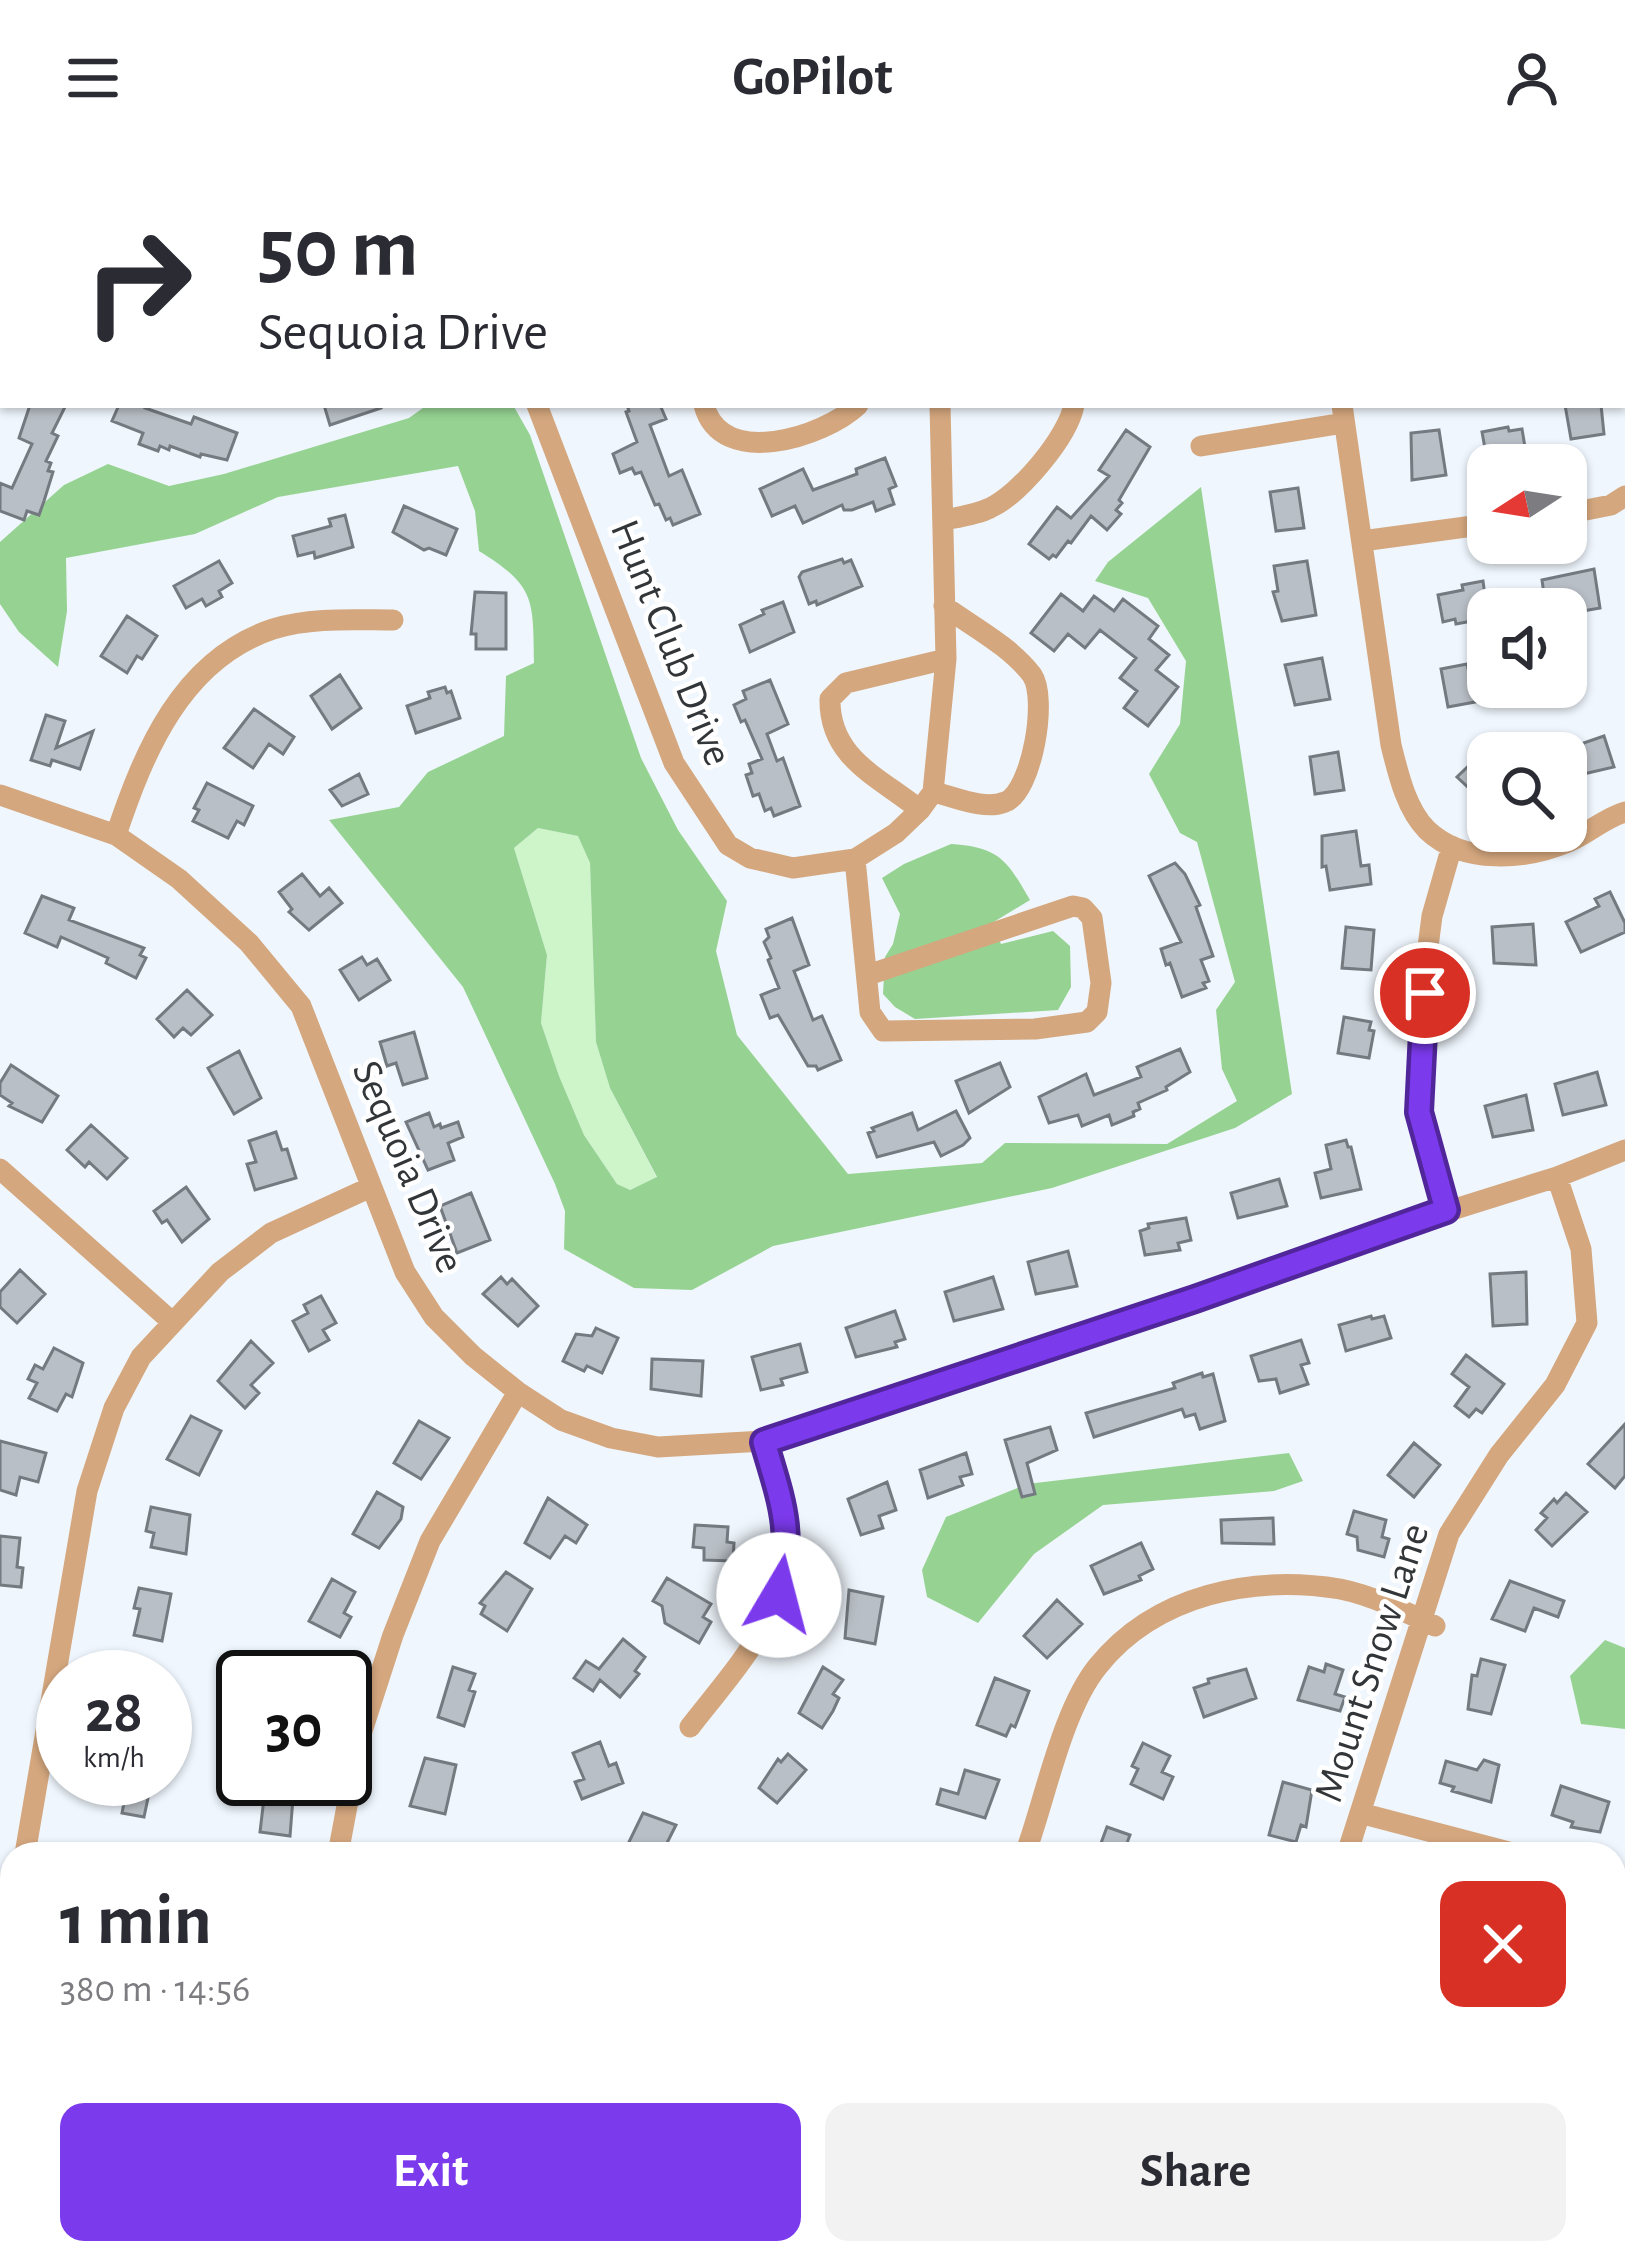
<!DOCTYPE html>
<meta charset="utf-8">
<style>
body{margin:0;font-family:"Alegreya Sans",sans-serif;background:#f2f2f3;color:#2b2b33;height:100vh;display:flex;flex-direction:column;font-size:45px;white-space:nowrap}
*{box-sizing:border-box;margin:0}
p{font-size:39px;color:#7c7c81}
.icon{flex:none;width:66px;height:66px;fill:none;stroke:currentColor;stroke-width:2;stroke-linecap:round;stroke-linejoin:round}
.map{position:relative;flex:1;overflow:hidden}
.panel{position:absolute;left:0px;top:1686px;width:1626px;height:423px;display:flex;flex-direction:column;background:#fff;border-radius:36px 36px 0 0;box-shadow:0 3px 9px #0004}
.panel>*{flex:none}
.top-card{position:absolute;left:0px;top:0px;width:1626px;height:252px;box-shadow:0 3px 9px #0004;background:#fff;color:#2b2b33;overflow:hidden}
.needle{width:78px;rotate:258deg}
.fabs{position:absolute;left:1467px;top:288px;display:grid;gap:24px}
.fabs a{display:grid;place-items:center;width:120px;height:120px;border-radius:24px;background:#fff;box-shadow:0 3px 9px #0004;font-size:60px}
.speed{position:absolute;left:36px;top:1494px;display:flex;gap:24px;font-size:60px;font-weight:700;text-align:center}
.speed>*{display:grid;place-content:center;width:156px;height:156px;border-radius:50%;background:#fff;box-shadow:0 3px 9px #0004;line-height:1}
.speed small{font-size:30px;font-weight:400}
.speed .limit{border:6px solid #111;border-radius:18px;background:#fff;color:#111}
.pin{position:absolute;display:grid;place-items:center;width:102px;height:102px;color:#fff;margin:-51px;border:6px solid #fff;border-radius:50%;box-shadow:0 3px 12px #0007}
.me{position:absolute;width:132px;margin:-66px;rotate:8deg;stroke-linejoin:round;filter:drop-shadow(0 0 9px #0008)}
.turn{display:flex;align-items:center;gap:42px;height:252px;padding:0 60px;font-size:54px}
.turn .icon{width:156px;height:156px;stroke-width:2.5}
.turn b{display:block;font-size:84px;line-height:102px}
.round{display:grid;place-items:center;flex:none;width:126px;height:126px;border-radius:24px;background:#f2f2f3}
.overview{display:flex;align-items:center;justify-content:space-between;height:204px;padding:0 60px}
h1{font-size:72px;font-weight:600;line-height:90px}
.action{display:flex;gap:24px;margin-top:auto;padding:24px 60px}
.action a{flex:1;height:138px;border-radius:24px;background:#7c3aed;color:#fff;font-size:48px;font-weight:600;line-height:138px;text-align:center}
.action a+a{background:#f2f2f3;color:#2b2b33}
header{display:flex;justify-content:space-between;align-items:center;height:156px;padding:0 60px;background:#fff;font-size:54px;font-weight:600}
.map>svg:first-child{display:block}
</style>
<header><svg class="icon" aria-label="menu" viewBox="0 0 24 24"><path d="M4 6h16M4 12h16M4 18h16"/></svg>GoPilot<svg class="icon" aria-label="person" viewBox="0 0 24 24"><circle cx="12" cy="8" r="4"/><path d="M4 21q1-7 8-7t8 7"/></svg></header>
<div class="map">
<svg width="1625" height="2108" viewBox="0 0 1625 2108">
<rect width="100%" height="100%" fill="#eff6fd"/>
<path fill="#cef4ca" d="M538,672L578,680L590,707L596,886L610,932L657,1022L629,1034L617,1028L584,979L559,920L541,867L547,799L514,692Z"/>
<path fill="#96d392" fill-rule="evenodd" d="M625,0H1013L1010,3Z
M427,249H513L530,279L641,602L678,674L727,745L716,795L737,879L848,1018L982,1007L1005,987L1167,988L1237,945L1222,913L1216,854L1235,826L1197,686L1180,677L1149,618L1180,568L1186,505L1148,442L1095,425L1108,406L1201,331L1292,938L1235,972L1052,1032L773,1090L692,1134L634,1132L564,1093L565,1055L555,1028L463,831L329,664L399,651L428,616L504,580L506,520L534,507C533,444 536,430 479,395L475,355L458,310L278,341L195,378L66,402L67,455L58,511L19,476L0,448V386L64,329L108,308L169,330L224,318L409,262ZM538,672L578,680L590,707L596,886L610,932L657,1021L630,1034L617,1028L584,979L559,920L541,867L547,799L514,692Z
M951,688C999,691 1007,704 1030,744L992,767L1001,788L1053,775L1070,790L1071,831L1058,854L915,863L895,851L883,838L885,801L893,788L900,758L882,722L904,708Z
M1289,1297L1303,1325L1274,1335L1103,1349L1034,1398L978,1467L927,1441L922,1414L946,1361L1027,1328Z
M1605,1484L1625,1492V1573L1581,1568L1570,1520Z"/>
<path fill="#b9bfc6" stroke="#747a80" stroke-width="3" d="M30,249H66L52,277L58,280L46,305L51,307L48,315L53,316L44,345L39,359L27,355L24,364L0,355V327L12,332L32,288L19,282Z
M119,249H146L145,252L191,268L194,261L237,277L227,304L201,298L200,301L170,290L169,294L160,290L158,295L139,288L143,277L112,265Z
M324,249H380L381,252L330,269Z
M627,249H660L666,263L650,269L669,320L682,314L700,358L673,369L670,362L666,364L659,348L655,349L641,316L635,318L632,312L620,317L613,298L637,286L626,256L629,255Z
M1565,249H1601L1604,278L1571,283Z
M1508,271L1509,275L1522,273L1528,309H1488L1482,276Z
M1126,274L1150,291L1119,344L1122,347L1116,354L1121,358L1107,374L1091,360L1071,387L1068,385L1056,401L1053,399L1049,403L1029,388L1057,351L1071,362L1109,320L1099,314Z
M1439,274L1446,319L1412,324L1411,277Z
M885,302L896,330L889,333L894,348L876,355L873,346L852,354H844L842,349L803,367L795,350L772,360L760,333L803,313L813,334L857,318L856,313Z
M1298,332L1304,372L1276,375L1270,336Z
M404,350L457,373L446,399L429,392L424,394L393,376Z
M345,359L353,391L315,402L314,396L298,400L293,380L331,370L329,363Z
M842,403L844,407L851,404L862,430L817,449L816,445L809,448L799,421L802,416Z
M219,405L232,427L219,435L222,441L206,450L202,443L186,452L174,430Z
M1307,405L1316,459L1282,465L1273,436L1278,435L1274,410Z
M1594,413L1600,452L1566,458V453H1546L1542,424Z
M1483,425L1488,462L1456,468L1455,463L1443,466L1438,439L1463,434L1462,429Z
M475,436L506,437V493H476V478H471Z
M1061,438L1083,455L1094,440L1114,455L1123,443L1158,470L1149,483L1169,499L1156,514L1178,531L1148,570L1124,552L1137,535L1120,522L1136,502L1100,474L1085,492L1068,478L1054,495L1031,477Z
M783,446L794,476L750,496L740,469L764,458L762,454Z
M127,460L157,480L142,503L137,500L127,517L101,500Z
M1322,502L1330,543L1295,549L1285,509Z
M1467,508L1475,546L1448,551L1441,513Z
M340,519L361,552L332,573L311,540Z
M770,524L788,568L767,578L777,605L783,602L800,650L774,660L771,652L765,655L759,638L753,640L746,619L752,617L749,608L762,603L745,564L741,566L734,549L746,543L743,535Z
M445,531L447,537L451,535L460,562L416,577L407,550L430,542L428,536Z
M254,553L294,581L283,598L269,588L253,612L224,592Z
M46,559L65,565L56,592L93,575L80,613L52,604L50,610L31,604Z
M1604,580L1614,611L1566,622V593Z
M1488,591V650L1457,621Z
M1338,596L1344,634L1315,638L1310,601Z
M359,618L368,638L342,650L330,634Z
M207,627L253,650L244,669L237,665L228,682L193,665L199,654L194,652Z
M1356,675L1361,710L1369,709L1371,728L1330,734L1326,710L1322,711V680Z
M1175,707L1185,718L1200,749L1196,751L1213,800L1201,804L1209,825L1203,827L1206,832L1182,841L1170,807L1166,809L1161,793L1181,786L1149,720Z
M302,718L320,740L329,732L342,747L309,774L289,756L292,753L279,736Z
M1610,736L1625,767V776L1581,796L1566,766L1599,750L1595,743Z
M42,740L74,752L69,764L144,792L140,799L146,802L136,822L106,807L108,802L61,781L57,791L25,777Z
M792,762L809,809L794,815L813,864L822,860L841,904L818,914L816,910H808L778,859L770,862L761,839L779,832L768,804L771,802L764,786L769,781L766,773Z
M1533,768L1536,809L1494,807L1492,771Z
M1346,771L1374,774L1371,814L1342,812Z
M362,801L367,809L377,803L390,824L359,844L340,814Z
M187,834L212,859L191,879L183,872L174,881L157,863Z
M1344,861L1371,866L1369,874L1374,875L1369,902L1338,897Z
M414,876L427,922L403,929L396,907L387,910L380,886Z
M1180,893L1190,916L1166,931L1167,934L1138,947L1140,953L1133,956L1134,960L1112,969L1109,959L1082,970L1078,959L1049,967L1039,941L1086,918L1094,939L1141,921L1137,911Z
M239,895L261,942L234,958L208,912Z
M1000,907L1010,931L969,957L956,925Z
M11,909L58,940L42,966L9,950L12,947L0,939V927Z
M1597,916L1606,949L1563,959L1555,928Z
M1526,939L1533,974L1493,981L1485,950Z
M956,955L970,982L963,989L941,1000L934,986L877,1001L868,977L874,975L872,972L912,957L918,974Z
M429,957L434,971L440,968L441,972L458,966L463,981L448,987L454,1004L428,1014L406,966Z
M91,969L127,1002L107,1023L89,1006L85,1011L67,994Z
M276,976L282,994L287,993L296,1022L255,1034L247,1008L256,1006L249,985Z
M1346,984L1348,991H1351L1361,1033L1321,1042L1315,1017L1331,1013L1326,989Z
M1279,1023L1287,1050L1238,1062L1231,1037Z
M186,1031L209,1063L182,1086L167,1064L162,1067L154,1055Z
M471,1037L490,1084L457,1097L440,1050Z
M1186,1062L1191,1084L1178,1087L1180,1094L1145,1099L1140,1075L1149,1072L1148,1068Z
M1068,1095L1077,1130L1036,1138L1028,1106Z
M20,1114L45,1138L17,1167L0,1151V1136Z
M1526,1116L1527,1168L1493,1170L1490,1118Z
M501,1121L507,1128L512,1123L538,1150L518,1170L483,1138Z
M993,1121L1003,1153L954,1165L945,1136Z
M321,1140L336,1167L323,1174L329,1184L309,1195L293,1165L308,1157L304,1149Z
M895,1155L905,1183L895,1186L897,1191L856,1201L846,1172Z
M1371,1160L1372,1163L1384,1160L1391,1182L1346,1195L1339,1169Z
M596,1172L618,1182L602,1217L587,1210L584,1215L563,1205L576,1178L592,1180Z
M1301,1184L1309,1207L1301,1209L1308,1228L1280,1237L1276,1223L1259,1225L1251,1200Z
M251,1185L273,1207L251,1229L259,1237L245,1252L218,1225Z
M800,1188L807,1216L781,1223L783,1229L761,1234L752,1201Z
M54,1192L83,1207L72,1241L66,1238L57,1255L29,1242L37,1227L28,1223L35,1209L43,1213Z
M1466,1199L1504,1228L1482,1257L1476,1253L1469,1261L1455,1250L1469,1231L1452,1218Z
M652,1203L703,1205L701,1240L651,1233Z
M1202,1217L1203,1221L1213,1218L1225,1265L1200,1273L1195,1258L1185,1261L1182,1253L1094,1281L1086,1257L1175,1232L1173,1227Z
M191,1260L221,1275L199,1319L167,1303Z
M419,1265L449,1282L421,1323L394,1307Z
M1625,1268V1320L1615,1332L1588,1308Z
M1050,1271L1057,1294L1027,1307L1035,1338L1022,1341L1005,1284Z
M0,1285L46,1297L38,1326L20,1321L16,1339L0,1334Z
M1414,1287L1440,1309L1414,1341L1388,1319Z
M966,1297L972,1318L960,1321L963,1329L928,1342L920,1314Z
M887,1326L896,1354L879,1360L883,1372L861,1379L848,1343Z
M377,1336L403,1351L401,1363L379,1392L353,1378Z
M1566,1337L1587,1356L1552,1390L1536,1374L1547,1362L1541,1357L1554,1343L1557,1347Z
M548,1342L587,1369L576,1387L565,1380L550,1402L525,1387Z
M151,1351L190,1359L186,1398L151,1391L154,1377L146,1375Z
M1354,1355L1386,1364L1382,1381L1389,1383L1384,1401L1358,1394L1357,1381L1347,1378Z
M1273,1362L1274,1388L1222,1387L1221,1364Z
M695,1369L728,1371L727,1386L734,1387L733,1405L704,1404V1392L693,1391Z
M0,1380L20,1382L17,1411L23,1412L21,1431L0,1429Z
M1141,1387L1153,1413L1139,1420L1141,1424L1104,1438L1091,1410Z
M506,1416L532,1433L507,1475L481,1458L485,1450L480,1447Z
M667,1422L711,1448L703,1461L711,1466L699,1487L665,1467L662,1450L653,1445Z
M332,1423L355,1436L344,1457L351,1461L340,1481L309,1465Z
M1510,1425L1564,1445L1558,1461L1534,1452L1525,1475L1492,1463Z
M139,1432L171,1438L162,1485L134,1479L140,1453L134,1452Z
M849,1434L883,1441L875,1488L845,1482Z
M1057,1444L1082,1468L1047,1502L1024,1480Z
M623,1483L645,1501L635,1515L639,1518L620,1541L600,1524L593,1535L574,1522L586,1505L599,1513Z
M1481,1503L1505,1509L1491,1558L1468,1553L1472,1519L1477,1520Z
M1326,1508L1343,1514L1335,1538L1345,1541L1340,1555L1298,1544L1309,1511L1324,1516Z
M453,1511L475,1518L469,1534L475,1536L464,1570L438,1561Z
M823,1511L843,1524L833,1538L839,1542L833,1555L822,1572L799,1557Z
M1246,1513L1256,1542L1204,1561L1194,1532L1209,1527L1208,1523Z
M995,1522L1029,1535L1015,1571L1011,1569L1006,1580L977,1569Z
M600,1586L609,1610L616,1607L623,1627L582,1643L575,1626L584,1623L573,1597Z
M1143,1587L1170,1600L1162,1616L1173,1621L1163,1643L1131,1628L1138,1613L1132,1610Z
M788,1598L806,1614L777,1647L759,1632L778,1603L781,1606Z
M425,1602L456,1609L445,1658L410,1650Z
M1484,1604L1499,1609L1491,1646L1452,1635L1454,1631L1440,1627L1446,1605L1477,1614Z
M965,1614L999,1624L985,1662L937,1648L941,1633L958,1638Z
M99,1623H152L144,1661L122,1657L126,1636L98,1630Z
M266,1625L294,1629L290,1680L260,1676Z
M1283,1626L1312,1634L1306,1671L1301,1669L1296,1686L1269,1679Z
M1561,1630L1609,1646L1600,1676L1571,1671L1573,1666L1552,1659Z
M643,1657L676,1669L663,1695L654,1690L650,1698H643L627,1690Z
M1107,1671L1130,1679L1123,1698H1097Z"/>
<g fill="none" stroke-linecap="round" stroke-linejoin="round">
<path stroke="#d4a77e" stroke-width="21" d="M2,0L3,3
M96,0L97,3
M519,0L521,3
M1304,0V3
M1617,0L1618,3
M396,3L397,0
M1052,3L1053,0
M1623,35L1625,47
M0,164L3,163
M537,249L674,607L728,689L750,702L793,712L855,703L896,677L920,654L933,636L946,503L940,249
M704,249C721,314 824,281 858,249
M1342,249L1391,589C1398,617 1406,653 1427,674C1464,709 1525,704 1568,686C1588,678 1604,662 1625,656
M1201,290L1344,267
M1566,358L1611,349L1625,340
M943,364C959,361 976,359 990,352C1019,339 1068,281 1074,249
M1362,385L1488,368
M933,636C953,640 984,655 1005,646C1032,636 1048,542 1032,519C1010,490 973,471 944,450
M0,639L116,679L179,723L249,787L301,850L405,1116L434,1161L473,1200L518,1236L561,1264L611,1282L658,1291L764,1285L1195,1143L1321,1095L1557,1021L1625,994
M920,654C879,621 829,602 830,543L846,527L946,503
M116,679C144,595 182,503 273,473C312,461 354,464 393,464
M855,703L870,856L883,875L1035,873L1087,866L1097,856L1101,827L1092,762L1083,752L1073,750L868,819
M0,1013L171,1165
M1446,1054L1419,956L1428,791L1432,760L1452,690
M690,1571C738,1509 803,1443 785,1357C780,1333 771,1309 764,1285
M1360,1657L1516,1698
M25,1698L87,1335L114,1252L141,1201L220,1116L271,1077L371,1031
M338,1698L360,1581L393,1479L430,1385L518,1236
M1025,1698C1045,1644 1062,1554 1098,1510C1156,1438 1253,1419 1340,1433C1371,1439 1406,1456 1435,1470
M1347,1698L1449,1378L1499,1299L1555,1229L1587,1167L1581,1093L1557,1021
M1614,1728L1625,1731
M0,1845L12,1778
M1614,2090L1624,2055
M566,2097L570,2108
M263,2108L266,2097
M920,2108L951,2097"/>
</g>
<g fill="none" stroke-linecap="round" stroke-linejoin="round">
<defs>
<path id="route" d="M779,1439C794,1375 782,1347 764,1286L1195,1143L1446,1054L1419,956L1425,837"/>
</defs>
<use href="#route" stroke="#51269a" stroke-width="30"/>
<use href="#route" stroke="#7c3aed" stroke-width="21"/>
</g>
<g text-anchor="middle" stroke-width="9" stroke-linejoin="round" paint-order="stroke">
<g font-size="42" fill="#333638" stroke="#fff">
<text transform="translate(673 486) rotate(68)" y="15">Hunt Club Drive</text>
<text transform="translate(410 1010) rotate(67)" y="15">Sequoia Drive</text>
<text transform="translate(1370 1506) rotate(-72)" y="15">Mount Snow Lane</text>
</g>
</g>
</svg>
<div class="fabs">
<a><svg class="needle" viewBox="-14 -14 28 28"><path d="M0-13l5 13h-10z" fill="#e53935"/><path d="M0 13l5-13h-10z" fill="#7c7c81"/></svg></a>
<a><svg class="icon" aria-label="sound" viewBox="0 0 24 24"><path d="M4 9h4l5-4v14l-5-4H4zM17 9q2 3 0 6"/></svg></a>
<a><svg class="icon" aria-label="search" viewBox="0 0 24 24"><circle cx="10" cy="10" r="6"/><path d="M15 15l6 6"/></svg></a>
</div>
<div class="speed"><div>28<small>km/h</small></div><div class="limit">30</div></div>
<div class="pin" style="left:1425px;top:837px;background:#d93025"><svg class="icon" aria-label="arrive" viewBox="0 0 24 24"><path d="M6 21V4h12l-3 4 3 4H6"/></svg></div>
<svg class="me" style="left:779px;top:1439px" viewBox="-20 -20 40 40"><circle r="19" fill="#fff"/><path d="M0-13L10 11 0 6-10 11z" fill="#7c3aed"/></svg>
<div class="top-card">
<div class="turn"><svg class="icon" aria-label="right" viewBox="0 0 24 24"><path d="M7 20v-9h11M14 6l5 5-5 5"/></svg><div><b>50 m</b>Sequoia Drive</div></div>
</div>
<section class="panel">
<div class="overview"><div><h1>1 min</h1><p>380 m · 14:56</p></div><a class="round" style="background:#d93025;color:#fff"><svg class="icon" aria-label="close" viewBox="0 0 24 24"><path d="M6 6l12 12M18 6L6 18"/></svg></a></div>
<div class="action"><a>Exit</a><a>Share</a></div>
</section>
</div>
